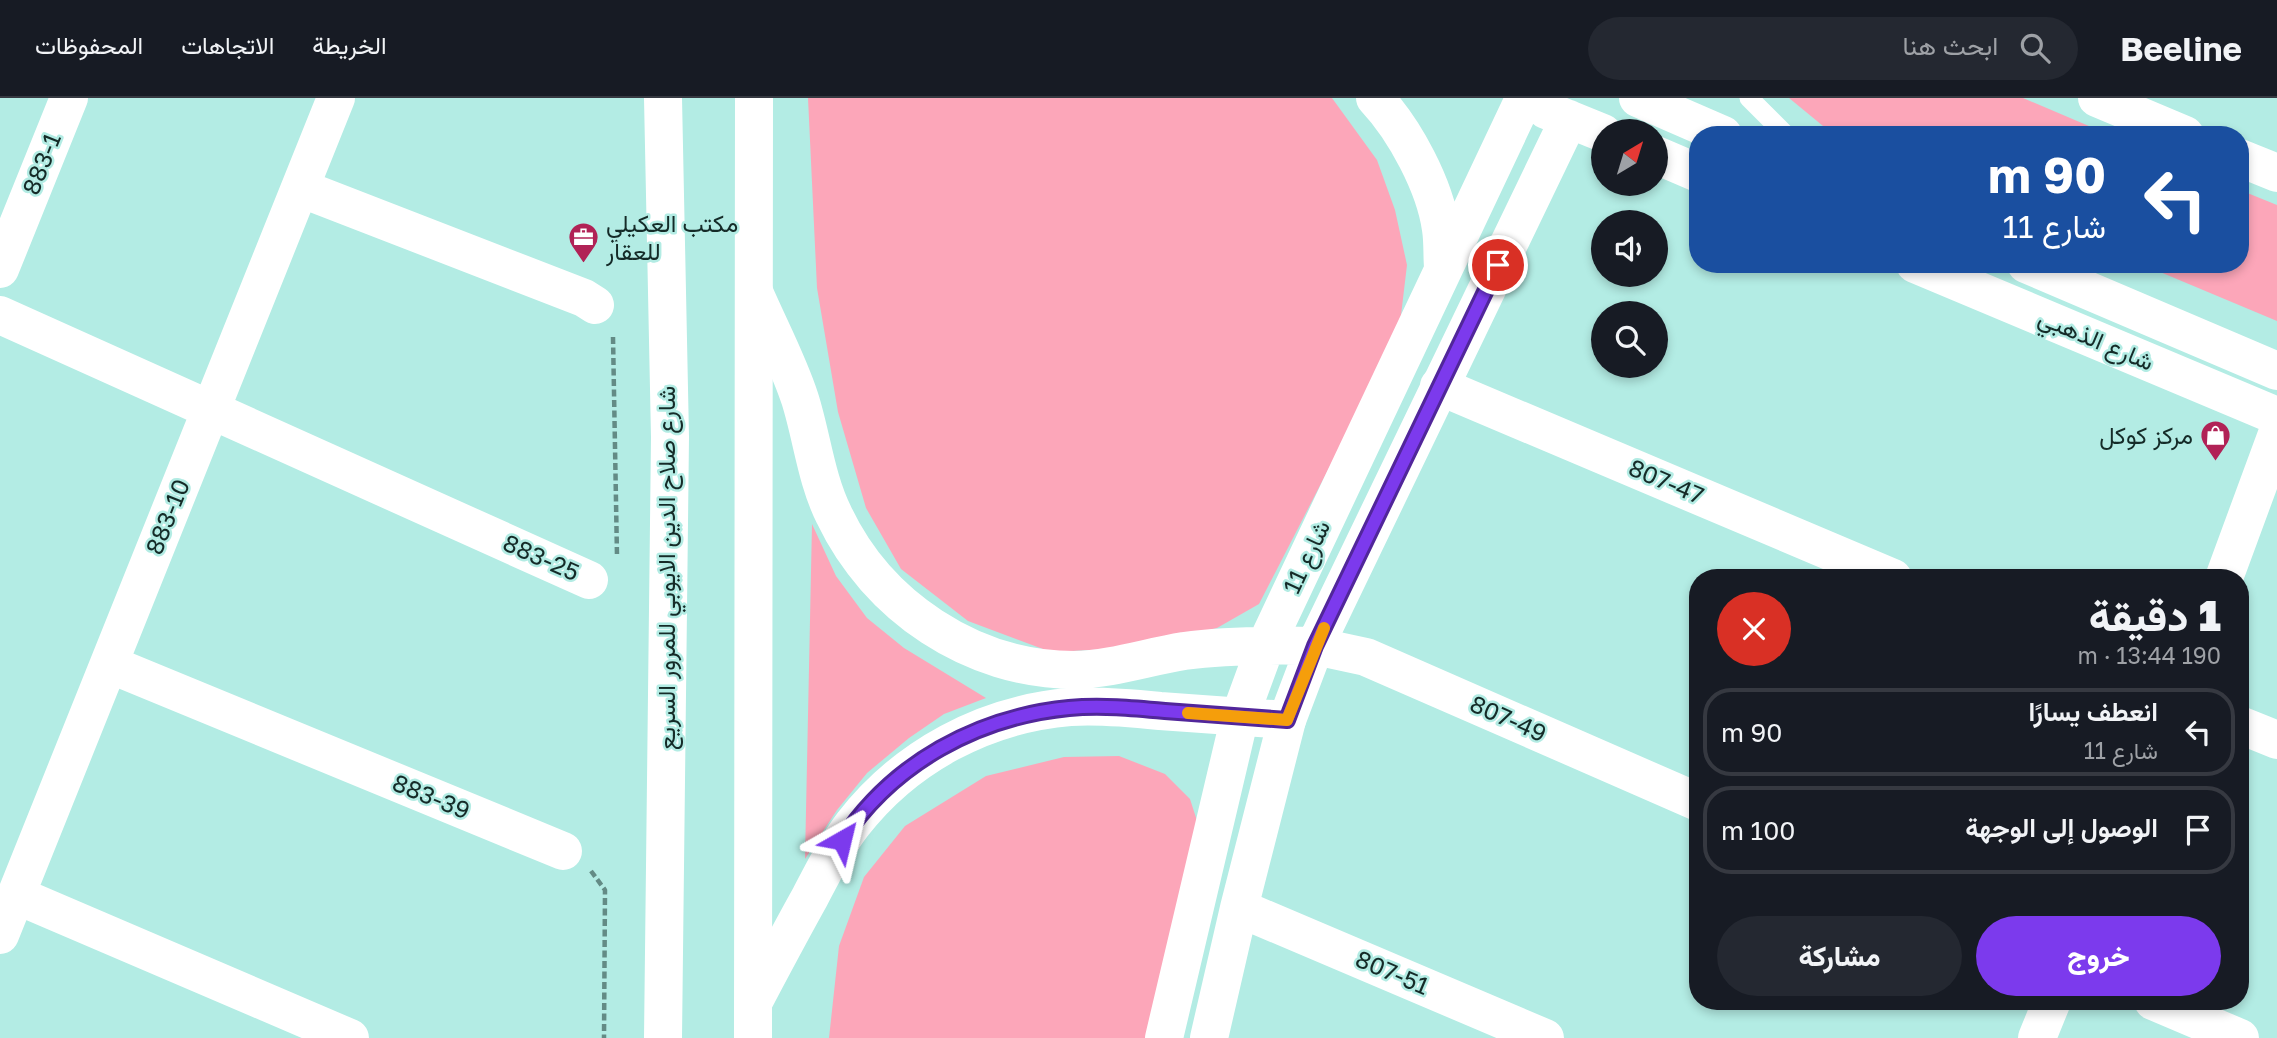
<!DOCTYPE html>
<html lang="ar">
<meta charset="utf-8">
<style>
body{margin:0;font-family:"Golos Text",Vazirmatn,sans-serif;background:#242831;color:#f1f3f6;direction:rtl;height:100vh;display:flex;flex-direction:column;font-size:26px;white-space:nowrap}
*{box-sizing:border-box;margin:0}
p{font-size:23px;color:#9ea1a6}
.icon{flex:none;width:38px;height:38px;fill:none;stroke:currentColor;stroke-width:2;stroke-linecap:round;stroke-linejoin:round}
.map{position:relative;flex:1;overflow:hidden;direction:ltr}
.sheet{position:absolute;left:1689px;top:471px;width:560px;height:441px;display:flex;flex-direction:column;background:#171b24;border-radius:28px;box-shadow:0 4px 10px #0003;direction:rtl}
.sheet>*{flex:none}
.hud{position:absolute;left:1689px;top:28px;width:560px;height:147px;border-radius:28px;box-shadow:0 4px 10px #0003;direction:rtl;background:#1a4fa0;color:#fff;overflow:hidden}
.needle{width:46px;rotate:38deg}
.fabs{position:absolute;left:1591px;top:21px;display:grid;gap:14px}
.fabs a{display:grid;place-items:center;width:77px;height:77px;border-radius:50%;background:#171b24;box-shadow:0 4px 10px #0003;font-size:35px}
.pin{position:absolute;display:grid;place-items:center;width:60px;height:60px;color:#fff;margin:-30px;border:4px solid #fff;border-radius:50%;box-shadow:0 2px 7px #0007}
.me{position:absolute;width:77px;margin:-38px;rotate:37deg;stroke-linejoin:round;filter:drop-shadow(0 0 5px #0008)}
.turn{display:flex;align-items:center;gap:24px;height:147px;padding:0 28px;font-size:32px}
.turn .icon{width:91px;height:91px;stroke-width:2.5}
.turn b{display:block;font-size:49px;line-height:60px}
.round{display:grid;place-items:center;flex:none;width:74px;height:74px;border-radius:37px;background:#242831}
.headline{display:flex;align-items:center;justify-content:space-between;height:119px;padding:0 28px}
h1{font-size:42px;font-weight:800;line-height:52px}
.action{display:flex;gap:14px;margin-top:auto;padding:14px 28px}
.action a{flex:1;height:80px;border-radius:42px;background:#7c3aed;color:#fff;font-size:28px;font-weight:800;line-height:80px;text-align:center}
.action a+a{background:#242831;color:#f1f3f6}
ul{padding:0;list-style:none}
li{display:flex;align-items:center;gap:21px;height:88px;margin:0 14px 10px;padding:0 14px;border:4px solid #363941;border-radius:28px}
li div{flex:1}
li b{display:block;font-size:26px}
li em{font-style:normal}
header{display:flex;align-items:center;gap:42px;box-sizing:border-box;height:98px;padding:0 35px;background:#171b24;border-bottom:2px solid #363941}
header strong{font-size:33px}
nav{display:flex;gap:38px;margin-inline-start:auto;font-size:24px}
.search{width:490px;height:63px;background:#242831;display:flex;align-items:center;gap:18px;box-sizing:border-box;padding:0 24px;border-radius:38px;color:#9ea1a6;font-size:26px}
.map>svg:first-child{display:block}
</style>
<header>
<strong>Beeline</strong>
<div class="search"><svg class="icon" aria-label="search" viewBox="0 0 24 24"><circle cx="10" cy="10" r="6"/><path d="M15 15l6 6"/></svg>ابحث هنا</div>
<nav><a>الخريطة</a><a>الاتجاهات</a><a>المحفوظات</a></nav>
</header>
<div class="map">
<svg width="2277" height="940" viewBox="0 0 2277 940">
<rect width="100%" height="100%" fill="#b3ece4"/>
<path fill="#fca6b9" d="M808,0H1332L1377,62L1395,112L1407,167L1399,234L1259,506L1217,530L1130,550L1051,554L968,523L901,471L866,410L838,314L817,190Z
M1789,0H2023L2110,37H1834Z
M2240,92L2277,107V223L2141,166H2240Z
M812,426L836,478L867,520L904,550L986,600L944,616L909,640L867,675L837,712L805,761Z
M1119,658L1165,676L1190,701L1200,732L1147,940H829L839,848L864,779L905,728L986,678L1064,659Z"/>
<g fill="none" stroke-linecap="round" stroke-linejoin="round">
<path stroke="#638b85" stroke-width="4.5" stroke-dasharray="7 3.5" stroke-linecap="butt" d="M613,239L617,458
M591,773L605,792L604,940"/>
<path stroke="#fff" stroke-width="19" d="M1749,0L1786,37"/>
<path stroke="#fff" stroke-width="38" d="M2097,0L2185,37
M2240,60L2277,75
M300,90L584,200L595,207
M0,171L69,0
M0,217L589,482
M1439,288L1893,480
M2224,480L2277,336
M1315,548L1366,559L1698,704
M109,566L563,753
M2240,627L2277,642
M16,797L350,940
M1239,810L1545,940
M0,837L336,0
M2153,903L2240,940
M1164,940L1240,618
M1209,940L1239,810L1287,622
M2037,940L2052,903"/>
<path stroke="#fff" stroke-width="38" d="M1375,0C1405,32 1435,88 1441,131C1443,144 1442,157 1443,169
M1638,0L1723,37
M1546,12L1603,35
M1656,57L1698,75
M1915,166L2277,318
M2026,166L2277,273
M754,194C769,229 788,264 800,301C812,339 816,381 834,417C877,508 972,572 1074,572C1112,571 1147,559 1184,553C1228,547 1271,547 1315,548
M1240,618L1266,547L1523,3
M755,901C773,867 791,833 810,799C823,774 836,748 853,726C906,658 985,616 1070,609C1100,607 1131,610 1160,613C1203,616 1245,619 1287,622L1315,548L1569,21"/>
<path stroke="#fff" stroke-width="38" d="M663,940L670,339L663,0
M753,940L754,0"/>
</g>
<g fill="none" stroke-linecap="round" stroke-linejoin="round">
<defs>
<path id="route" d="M842,742C893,665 977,619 1069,610C1100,607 1133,610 1165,613C1205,616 1246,619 1287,622L1315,548L1498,167"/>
</defs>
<use href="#route" stroke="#51269a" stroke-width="18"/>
<use href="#route" stroke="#7c3aed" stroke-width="12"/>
<path stroke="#f59e0b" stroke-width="12" d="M1188,615L1287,622L1324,530"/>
</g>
<defs>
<symbol id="office-pin" viewBox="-11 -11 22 30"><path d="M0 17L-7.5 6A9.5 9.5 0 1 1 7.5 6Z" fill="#b12256" stroke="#b3ece4"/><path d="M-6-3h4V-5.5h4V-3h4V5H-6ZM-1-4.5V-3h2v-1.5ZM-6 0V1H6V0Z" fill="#fff"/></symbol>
<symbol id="shop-pin" viewBox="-11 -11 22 30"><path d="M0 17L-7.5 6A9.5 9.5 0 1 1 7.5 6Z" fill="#b12256" stroke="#b3ece4"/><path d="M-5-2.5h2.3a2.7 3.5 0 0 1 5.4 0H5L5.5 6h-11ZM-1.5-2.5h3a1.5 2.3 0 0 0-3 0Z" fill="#fff"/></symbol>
</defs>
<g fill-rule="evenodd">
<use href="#office-pin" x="566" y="122" width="35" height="47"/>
<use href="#shop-pin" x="2198" y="320" width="35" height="47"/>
</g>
<g text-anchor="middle" stroke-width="5" stroke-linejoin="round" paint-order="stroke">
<g font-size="24" fill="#152b28" stroke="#b3ece4">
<text transform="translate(42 66) rotate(-68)" y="8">883-1</text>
<text transform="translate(2096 242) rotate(23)" y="8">شارع الذهبي</text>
<text transform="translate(1666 384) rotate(23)" y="8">807-47</text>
<text transform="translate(168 419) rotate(-68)" y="8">883-10</text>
<text transform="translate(1307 459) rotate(-65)" y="8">شارع 11</text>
<text transform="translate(541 460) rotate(24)" y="8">883-25</text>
<text transform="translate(667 470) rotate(-90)" y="8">شارع صلاح الدين الايوبي للمرور السريع</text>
<text transform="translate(1508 621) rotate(24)" y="8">807-49</text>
<text transform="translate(431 699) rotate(22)" y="8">883-39</text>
<text transform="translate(1392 875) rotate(23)" y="8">807-51</text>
</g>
<g font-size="24" fill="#152b28" stroke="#b3ece4" text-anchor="start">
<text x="606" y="134">مكتب العكيلي<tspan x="606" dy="28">للعقار</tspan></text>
<text x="2193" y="346" text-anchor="end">مركز كوكل</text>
</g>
</g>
</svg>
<div class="fabs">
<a><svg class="needle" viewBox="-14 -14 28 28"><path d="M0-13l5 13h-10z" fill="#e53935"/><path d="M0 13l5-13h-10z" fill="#9ea1a6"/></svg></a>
<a><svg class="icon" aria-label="sound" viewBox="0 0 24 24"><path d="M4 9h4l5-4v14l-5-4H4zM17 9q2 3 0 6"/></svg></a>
<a><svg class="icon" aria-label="search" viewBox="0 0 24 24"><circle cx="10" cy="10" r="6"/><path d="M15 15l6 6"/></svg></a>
</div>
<div class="pin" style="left:1498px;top:167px;background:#d93025"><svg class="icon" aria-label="arrive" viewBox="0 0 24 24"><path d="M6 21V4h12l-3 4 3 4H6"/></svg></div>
<svg class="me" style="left:842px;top:742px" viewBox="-20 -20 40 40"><path d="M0-17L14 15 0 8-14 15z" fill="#7c3aed" stroke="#fff" stroke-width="4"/></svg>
<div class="hud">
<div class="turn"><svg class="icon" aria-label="left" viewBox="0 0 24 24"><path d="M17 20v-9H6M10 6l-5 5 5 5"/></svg><div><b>90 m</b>شارع 11</div></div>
</div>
<section class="sheet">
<div class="headline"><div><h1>1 دقيقة</h1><p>190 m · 13:44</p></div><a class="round" style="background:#d93025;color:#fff"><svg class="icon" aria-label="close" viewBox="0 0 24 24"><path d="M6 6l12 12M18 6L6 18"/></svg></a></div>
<ul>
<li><svg class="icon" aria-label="left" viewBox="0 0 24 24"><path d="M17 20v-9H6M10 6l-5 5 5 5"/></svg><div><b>انعطف يسارًا</b><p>شارع 11</p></div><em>90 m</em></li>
<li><svg class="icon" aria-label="arrive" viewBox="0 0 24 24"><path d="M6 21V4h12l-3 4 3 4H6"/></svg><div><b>الوصول إلى الوجهة</b></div><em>100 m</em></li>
</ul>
<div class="action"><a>خروج</a><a>مشاركة</a></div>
</section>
</div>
